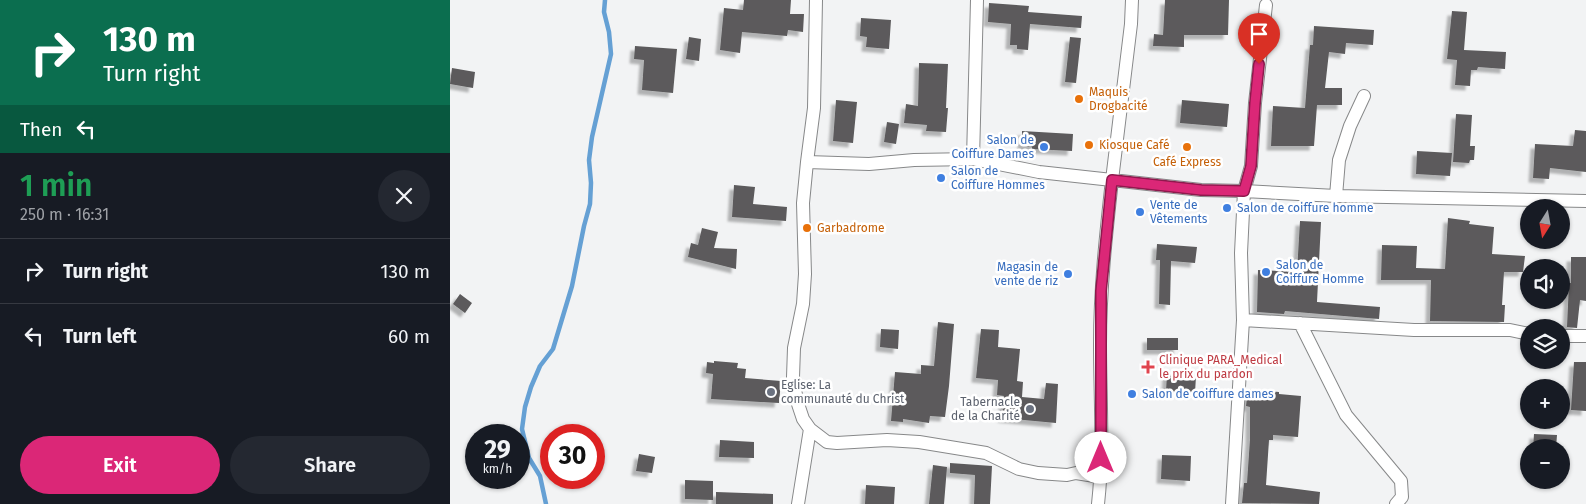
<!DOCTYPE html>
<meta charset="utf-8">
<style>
body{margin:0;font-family:"Fira Sans",sans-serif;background:#242831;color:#f1f3f6;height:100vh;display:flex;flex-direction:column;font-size:19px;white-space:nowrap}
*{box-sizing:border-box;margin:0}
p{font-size:16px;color:#9ea1a6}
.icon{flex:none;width:28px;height:28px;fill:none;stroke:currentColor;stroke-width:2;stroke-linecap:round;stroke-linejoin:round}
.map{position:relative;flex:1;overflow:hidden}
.drawer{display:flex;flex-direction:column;background:#171b24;width:450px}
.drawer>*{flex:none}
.top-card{background:#0b6e4f;color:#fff;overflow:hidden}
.needle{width:32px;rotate:191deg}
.buttons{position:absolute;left:1070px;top:199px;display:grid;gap:10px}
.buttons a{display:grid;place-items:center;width:50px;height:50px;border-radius:50%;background:#171b24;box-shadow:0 1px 4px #0004;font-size:25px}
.speed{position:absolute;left:15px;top:424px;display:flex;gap:10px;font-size:25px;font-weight:700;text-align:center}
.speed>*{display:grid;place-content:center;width:65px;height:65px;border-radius:50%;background:#171b24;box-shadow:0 1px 4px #0004;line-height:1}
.speed small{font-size:12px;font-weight:400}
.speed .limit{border:8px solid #d22;background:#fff;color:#111}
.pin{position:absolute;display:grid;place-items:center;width:42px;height:42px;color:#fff;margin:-51px -21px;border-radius:50% 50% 50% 0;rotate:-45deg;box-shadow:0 0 5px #0007}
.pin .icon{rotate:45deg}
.me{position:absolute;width:55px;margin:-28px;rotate:0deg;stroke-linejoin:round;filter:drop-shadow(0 0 4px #0008)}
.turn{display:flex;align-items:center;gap:18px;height:105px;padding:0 20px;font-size:22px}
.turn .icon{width:65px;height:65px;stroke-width:2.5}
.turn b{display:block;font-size:35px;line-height:42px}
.then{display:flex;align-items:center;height:48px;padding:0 20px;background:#0003;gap:10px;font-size:19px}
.round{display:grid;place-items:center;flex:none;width:52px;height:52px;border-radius:26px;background:#242831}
.overview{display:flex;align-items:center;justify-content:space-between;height:85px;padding:0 20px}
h1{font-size:30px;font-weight:600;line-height:38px;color:#1e9e55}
.action{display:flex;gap:10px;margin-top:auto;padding:10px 20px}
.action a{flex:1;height:58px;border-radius:30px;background:#db2777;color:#fff;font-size:20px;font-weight:600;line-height:58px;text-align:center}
.action a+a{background:#242831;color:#f1f3f6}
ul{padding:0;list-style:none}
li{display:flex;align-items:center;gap:15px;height:65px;padding:0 20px;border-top:1px solid #363941}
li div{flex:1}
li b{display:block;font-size:19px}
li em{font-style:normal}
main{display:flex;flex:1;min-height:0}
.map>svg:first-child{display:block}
</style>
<main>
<section class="drawer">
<div class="top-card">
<div class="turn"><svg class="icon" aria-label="right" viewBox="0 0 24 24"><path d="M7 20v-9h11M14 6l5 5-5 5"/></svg><div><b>130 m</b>Turn right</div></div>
<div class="then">Then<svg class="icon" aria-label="left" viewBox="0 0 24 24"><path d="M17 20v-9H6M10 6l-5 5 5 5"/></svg></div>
</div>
<div class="overview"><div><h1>1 min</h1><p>250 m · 16:31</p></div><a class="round"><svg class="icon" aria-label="close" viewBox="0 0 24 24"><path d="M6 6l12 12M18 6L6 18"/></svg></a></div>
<ul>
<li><svg class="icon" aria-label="right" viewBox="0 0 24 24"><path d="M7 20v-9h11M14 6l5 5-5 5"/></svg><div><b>Turn right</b></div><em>130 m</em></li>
<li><svg class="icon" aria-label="left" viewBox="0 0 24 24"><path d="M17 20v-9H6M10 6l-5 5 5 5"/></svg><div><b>Turn left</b></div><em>60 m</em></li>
</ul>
<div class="action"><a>Exit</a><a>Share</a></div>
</section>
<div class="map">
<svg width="1136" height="504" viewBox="0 0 1136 504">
<defs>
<filter id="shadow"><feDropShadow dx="-4.5" dy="4.5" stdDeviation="1" flood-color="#0004"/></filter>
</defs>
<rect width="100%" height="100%" fill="#f2f3f4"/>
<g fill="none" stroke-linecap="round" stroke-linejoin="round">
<path stroke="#65a0d4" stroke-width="4.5" d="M96,504L90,476L79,458L72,429L75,407L81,387L90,366L103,349L122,286L134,226L140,204L141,183L139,160L142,137L161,54L159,32L154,12L155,0"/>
</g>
<path fill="#5b5a5b" filter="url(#shadow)" d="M294,0H341L340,14H354L353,32L338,30L337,36L292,32L290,53L270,50L274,8L293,10Z
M715,0H779L778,35H734V47L703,46L704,34L713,35Z
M539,3L579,6L578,12L632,16L631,28L580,24L578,50L567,49V45H560L561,24L538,22Z
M1002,11L1017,12L1014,50L1056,52L1055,69L1028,67L1027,70H1021L1020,86L1005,85L1007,60L997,59Z
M411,18L441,20L439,49L416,47L417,37L410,36Z
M864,26L924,30L923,45L896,43L895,54L879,52L875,88H892V105H867L864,146H821L823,106L855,108L860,45H863Z
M239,37L251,39L249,61L236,59Z
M620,37L631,38L626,83L615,82Z
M185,46L227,49L223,93L192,90L194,60L184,59Z
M469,63L498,64L496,108H498L496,132L476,131L477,125L454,123L456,104L468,106Z
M2,68L25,72L23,88L0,84Z
M386,100L407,102L403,143L383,141Z
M732,100L779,104L777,127L730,123Z
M1006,114L1022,115L1020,146H1025L1024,160H1020L1019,163L1003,162Z
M437,122L449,124L446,144L434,142Z
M1125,130L1136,131V172L1100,168L1099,179L1083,178L1085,144L1123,146Z
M572,131L623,134L622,151L582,149V147L572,146Z
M967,151L1002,153L1000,176L966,174Z
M284,185L305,187L303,204L337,207L336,221L282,217Z
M998,218L1020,221L1019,224L1044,227L1042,254L1075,256L1073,272H1054L1052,305H1055L1054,322L980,321L981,280H931L932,245L967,246L966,268L995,269Z
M850,221L871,222L867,302L930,307L929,319L835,311L834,314L807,312L808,270L847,272Z
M252,228L268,232L264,248L287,249L286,269L238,257L241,243L248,245Z
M707,244L747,247L745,263L721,261L720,305L709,304L710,260H706Z
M1121,257H1136V301L1130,300L1127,328L1117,327L1119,283H1121Z
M10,294L22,303L15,313L3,304Z
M488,322L504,324L499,386L495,417L480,416L479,423L453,419V422L441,421L445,372L471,374V365L484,366Z
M431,329L449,330L448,349L430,347Z
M531,329L549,330L548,347L570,349L567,381L573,382L572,397L594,399L596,383L608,384L606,423L552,418L554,396L547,395L548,380L526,378Z
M697,338H728V350H697Z
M264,361L288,363L287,368L296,369L295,378L331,381L329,403L261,399L263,374L256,373L257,362L264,363Z
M1124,362H1136V411L1121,410Z
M717,374L746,376L745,393L716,391Z
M798,389L829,392V394L851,396L848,437L823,435V440H819L816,485L870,492L869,504L792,503L794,483H797L800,439V407L796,406Z
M1084,434L1107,435L1106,448H1083Z
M270,440L304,442V458L269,457Z
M189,454L205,457L202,473L186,471Z
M712,455L741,456L740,481L711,479Z
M500,463L542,466L540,504H524L525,475L500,473Z
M483,465L497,467L494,504H479Z
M235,480L263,481V500L235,499Z
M416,485L445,487L444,504H415Z
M266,492L323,494V504H266Z"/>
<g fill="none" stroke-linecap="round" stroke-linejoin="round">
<defs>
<path id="minor" d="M366,0L364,108L357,162L419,164L464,160L523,159L589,172L662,180L681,24L682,0
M523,159L527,0
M357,162L353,203L355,274L353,304L344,348L343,377L347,401L353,419L360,429L377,442L387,443L437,440L469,442L536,453L569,469L588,473L617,475L626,473L651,477
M886,196L889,160L900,126L914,96
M793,320L964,330H1060L1079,334
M850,323L896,415L951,481L952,497L946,504
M1111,336H1136
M348,504L360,429
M648,504C654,451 650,397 650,344C650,289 656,234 662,180L751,190L794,191L801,166L805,103L816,5
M782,504L793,320L791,253L794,191L886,196L1136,201"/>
</defs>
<use href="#minor" stroke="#878889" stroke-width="14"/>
<use href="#minor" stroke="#fff" stroke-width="12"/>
</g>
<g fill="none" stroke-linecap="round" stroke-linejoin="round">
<defs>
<path id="route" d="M651,458V291L662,180L751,190L794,191L801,166L805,103L809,64"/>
</defs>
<use href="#route" stroke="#8e194d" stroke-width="12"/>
<use href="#route" stroke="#db2777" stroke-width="9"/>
</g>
<g fill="#e8710a" stroke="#fff" stroke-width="2">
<circle cx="629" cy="99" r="5"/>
<circle cx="639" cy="145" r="5"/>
<circle cx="737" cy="147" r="5"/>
<circle cx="357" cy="228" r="5"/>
</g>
<g fill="#3f7fe0" stroke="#fff" stroke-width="2">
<circle cx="594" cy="147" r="5"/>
<circle cx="491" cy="178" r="5"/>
<circle cx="777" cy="208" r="5"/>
<circle cx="690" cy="212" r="5"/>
<circle cx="816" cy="272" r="5"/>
<circle cx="618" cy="274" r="5"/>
<circle cx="682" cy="394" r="5"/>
</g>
<path fill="#e0444e" stroke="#fff" stroke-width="2" d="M695.5 359.5h5v5h5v5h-5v5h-5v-5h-5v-5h5z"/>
<g fill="#6b7280" stroke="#fff" stroke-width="2">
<circle cx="321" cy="392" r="5"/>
<circle cx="580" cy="409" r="5"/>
</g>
<g text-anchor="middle" stroke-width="5" stroke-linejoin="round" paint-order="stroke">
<g font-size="12" fill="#c56008" stroke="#fff" text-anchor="start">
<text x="639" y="96">Maquis<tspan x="639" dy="14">Drogbacité</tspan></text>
<text x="649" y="149">Kiosque Café</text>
<text x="737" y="166" text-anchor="middle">Café Express</text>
<text x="367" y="232">Garbadrome</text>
</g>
<g font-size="12" fill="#366cbe" stroke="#fff" text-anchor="start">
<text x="584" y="144" text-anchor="end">Salon de<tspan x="584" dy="14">Coiffure Dames</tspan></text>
<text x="501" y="175">Salon de<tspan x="501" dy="14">Coiffure Hommes</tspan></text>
<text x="700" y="209">Vente de<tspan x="700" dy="14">Vêtements</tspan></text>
<text x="787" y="212">Salon de coiffure homme</text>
<text x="826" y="269">Salon de<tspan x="826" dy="14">Coiffure Homme</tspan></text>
<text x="608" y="271" text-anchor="end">Magasin de<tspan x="608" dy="14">vente de riz</tspan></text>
<text x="692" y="398">Salon de coiffure dames</text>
</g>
<g font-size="12" fill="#be3a42" stroke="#fff" text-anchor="start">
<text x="709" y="364">Clinique PARA_Medical<tspan x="709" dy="14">le prix du pardon</tspan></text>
</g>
<g font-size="12" fill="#5b616d" stroke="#fff" text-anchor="start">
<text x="331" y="389">Eglise: La<tspan x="331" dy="14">communauté du Christ</tspan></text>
<text x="570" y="406" text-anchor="end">Tabernacle<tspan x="570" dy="14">de la Charité</tspan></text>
</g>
</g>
</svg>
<div class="buttons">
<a><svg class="needle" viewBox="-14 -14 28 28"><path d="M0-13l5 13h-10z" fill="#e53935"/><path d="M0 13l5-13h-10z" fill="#9ea1a6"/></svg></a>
<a><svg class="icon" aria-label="sound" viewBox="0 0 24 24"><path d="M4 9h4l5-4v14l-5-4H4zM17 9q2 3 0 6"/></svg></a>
<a><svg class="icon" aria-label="layers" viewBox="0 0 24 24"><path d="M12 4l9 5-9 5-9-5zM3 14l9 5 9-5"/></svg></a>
<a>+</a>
<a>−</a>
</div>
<div class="speed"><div>29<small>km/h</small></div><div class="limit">30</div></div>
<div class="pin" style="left:809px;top:64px;background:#d93025"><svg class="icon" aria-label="arrive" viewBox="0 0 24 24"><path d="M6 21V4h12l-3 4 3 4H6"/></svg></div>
<svg class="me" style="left:651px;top:458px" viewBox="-20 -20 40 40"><circle r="19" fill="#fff"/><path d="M0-13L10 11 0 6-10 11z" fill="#db2777"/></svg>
</div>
</main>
